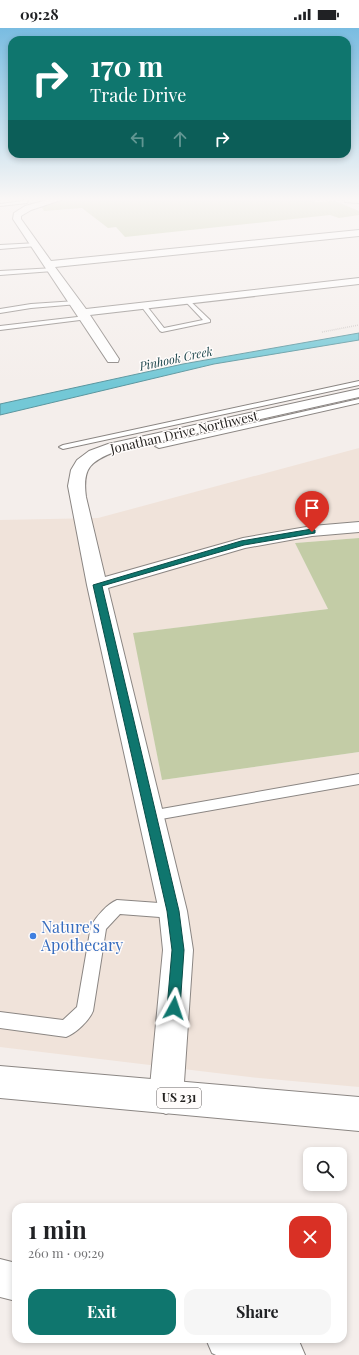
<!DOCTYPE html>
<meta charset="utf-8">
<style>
body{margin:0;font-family:"Playfair Display",serif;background:#f6f6f6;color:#202124;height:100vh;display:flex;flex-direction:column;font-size:15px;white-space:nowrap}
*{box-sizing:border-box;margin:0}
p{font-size:13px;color:#757577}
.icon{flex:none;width:22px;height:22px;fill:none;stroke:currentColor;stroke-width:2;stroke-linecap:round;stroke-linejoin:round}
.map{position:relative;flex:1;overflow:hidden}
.details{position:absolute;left:12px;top:1175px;width:335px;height:140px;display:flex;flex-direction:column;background:#fff;border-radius:12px;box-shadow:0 2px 6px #0003}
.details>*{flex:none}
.top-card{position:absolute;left:8px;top:8px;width:343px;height:122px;border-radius:12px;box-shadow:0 2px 6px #0003;background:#0f766e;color:#fff;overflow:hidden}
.tools{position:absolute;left:303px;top:1119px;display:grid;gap:8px}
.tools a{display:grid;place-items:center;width:44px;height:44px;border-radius:8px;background:#fff;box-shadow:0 2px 6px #0003;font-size:20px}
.pin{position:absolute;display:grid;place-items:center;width:34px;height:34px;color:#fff;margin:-41px -17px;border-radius:50% 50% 50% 0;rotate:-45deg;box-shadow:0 0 4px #0007}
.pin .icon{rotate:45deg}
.me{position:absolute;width:44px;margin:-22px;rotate:5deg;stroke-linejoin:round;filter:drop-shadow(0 0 3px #0008)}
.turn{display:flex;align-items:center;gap:14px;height:84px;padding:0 16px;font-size:18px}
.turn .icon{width:52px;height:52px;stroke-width:2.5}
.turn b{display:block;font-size:28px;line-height:34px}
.lanes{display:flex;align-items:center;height:38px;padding:0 16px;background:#0003;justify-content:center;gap:20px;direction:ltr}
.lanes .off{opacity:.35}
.round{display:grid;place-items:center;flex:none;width:42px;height:42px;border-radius:12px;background:#f6f6f6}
.overview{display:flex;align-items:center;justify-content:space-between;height:68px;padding:0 16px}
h1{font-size:24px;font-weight:700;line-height:30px}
.primary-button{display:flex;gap:8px;margin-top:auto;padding:8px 16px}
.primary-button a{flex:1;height:46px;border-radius:12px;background:#0f766e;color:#fff;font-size:16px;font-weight:700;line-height:46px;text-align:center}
.primary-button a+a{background:#f6f6f6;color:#202124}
.status{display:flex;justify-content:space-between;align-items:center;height:28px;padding:0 20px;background:#fff;direction:ltr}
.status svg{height:11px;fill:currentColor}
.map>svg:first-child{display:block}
</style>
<div class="status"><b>09:28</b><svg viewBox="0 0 49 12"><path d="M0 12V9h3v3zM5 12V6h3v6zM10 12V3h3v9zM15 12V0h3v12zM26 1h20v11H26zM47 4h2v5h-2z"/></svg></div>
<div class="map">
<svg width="359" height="1327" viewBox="0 0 359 1327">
<rect width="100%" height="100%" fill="#f4eeeb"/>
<path fill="#f0e3da" d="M359,420V510L295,515L328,581L134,605L162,752L359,724V1059L259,1050L0,1019V492L98,490Z"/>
<path fill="#c3cca6" d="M75,170H309L316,174L335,173L359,183V187L339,190L330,187L125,209L116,199L108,200L82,180L44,183L40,177Z
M359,510V724L162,752L133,605L328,581L295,515Z"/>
<path fill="#73c8d6" stroke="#5b969f" d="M359,305V312L214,336L0,387V376L183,336Z"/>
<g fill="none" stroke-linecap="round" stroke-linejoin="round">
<defs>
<path id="service" d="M25,170H29L27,175L0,178V176L23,173Z
M39,170H57L58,171L56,172Z
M38,215L36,218L0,221V217Z
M55,240L53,243L0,247V243Z
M188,271L210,292V294L162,304L160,303L141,278L146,277L164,300L203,292L186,274V272Z
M76,273L78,274V276L31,280L0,285V281L31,276Z
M86,288L88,289V291L0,302V298Z
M359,353V357L63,421L59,419L63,417Z
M359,371V375L159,420L155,418L159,416Z
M359,746V756L150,793L145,792L143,788L145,784L150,783Z
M117,872L173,876L178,878L181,883L178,888L173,890L120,886L106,901L93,983C89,993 76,1005 66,1009L0,1000V984L63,992L77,979L91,898C96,889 107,876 117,872Z"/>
<path id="minor" d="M54,170H67L31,182L21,188V191L51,233L359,202V208L55,239L86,281L359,250V256L90,287L119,331L118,334H108L13,191L14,185L25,178Z
M345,170H359V175L345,174Z
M359,361V369L117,423C91,433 82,439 86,469L105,549L243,510L312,498L359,494V504L312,508L245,520L108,560L187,883L193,922L183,1069L178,1081L166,1086L154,1081L149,1069L163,922L159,883L87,557L68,458L71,442L77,432L89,423L108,416Z"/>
<path id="trunk" d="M0,1038L359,1069V1103L0,1070Z"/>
<path id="motorway" d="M0,1231L16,1235V1273L0,1269Z
M206,1311H295L299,1313L305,1327H216L212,1325Z"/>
</defs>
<use href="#service" stroke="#8b8683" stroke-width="2"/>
<use href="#minor" stroke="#8b8683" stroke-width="2"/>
<use href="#trunk" stroke="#8b8683" stroke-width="2"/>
<use href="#motorway" stroke="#8b8683" stroke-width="2"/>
<path stroke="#b4afad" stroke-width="1.5" stroke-dasharray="0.5 1.5" stroke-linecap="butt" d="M322,304L359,297"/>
<use href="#service" fill="#fff" fill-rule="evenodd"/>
<use href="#minor" fill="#fff" fill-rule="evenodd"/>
<use href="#trunk" fill="#fff" fill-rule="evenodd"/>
<use href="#motorway" fill="#fff" fill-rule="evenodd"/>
</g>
<linearGradient id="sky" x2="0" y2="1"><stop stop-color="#79bce1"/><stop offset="0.48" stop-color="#faf7f6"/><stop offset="1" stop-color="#faf7f6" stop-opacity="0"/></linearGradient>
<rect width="359" height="356" fill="url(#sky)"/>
<path fill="#0f766e" stroke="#0a4d48" d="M312,501L315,502V505L244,517L102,558L179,883L184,922L180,980L178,985L174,987L169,985L167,980L172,922L167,883L93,557L241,513Z"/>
<circle fill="#3f7fe0" stroke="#fffcfb" stroke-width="1.5" cx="33" cy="908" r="4"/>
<g text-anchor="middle" stroke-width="3" stroke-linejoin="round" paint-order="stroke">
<g font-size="12" font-style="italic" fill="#234a50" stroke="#fffcfb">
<text transform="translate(176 331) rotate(-12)" y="4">Pinhook Creek</text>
</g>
<rect fill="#fffcfb" stroke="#666362" stroke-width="1" x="157" y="1060" width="44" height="20" rx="3"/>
<g font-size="12" font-weight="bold" fill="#242220">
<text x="179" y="1074">US 231</text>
</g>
<g font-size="13" fill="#242220" stroke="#fffcfb">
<text transform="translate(184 404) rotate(-13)" y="5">Jonathan Drive Northwest</text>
</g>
<g font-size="16" fill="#366cbe" stroke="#fffcfb" text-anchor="start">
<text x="41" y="905">Nature's<tspan x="41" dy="18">Apothecary</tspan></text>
</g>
</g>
</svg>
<div class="tools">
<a><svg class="icon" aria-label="search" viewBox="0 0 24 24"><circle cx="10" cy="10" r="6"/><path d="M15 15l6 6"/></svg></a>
</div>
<div class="pin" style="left:312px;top:504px;background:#d93025"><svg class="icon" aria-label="arrive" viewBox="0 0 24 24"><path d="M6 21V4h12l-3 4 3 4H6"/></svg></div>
<svg class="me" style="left:174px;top:980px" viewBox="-20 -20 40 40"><path d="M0-17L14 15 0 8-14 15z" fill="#0f766e" stroke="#fff" stroke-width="4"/></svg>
<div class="top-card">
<div class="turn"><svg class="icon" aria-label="right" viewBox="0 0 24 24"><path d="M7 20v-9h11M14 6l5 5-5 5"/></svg><div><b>170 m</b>Trade Drive</div></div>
<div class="lanes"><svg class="icon off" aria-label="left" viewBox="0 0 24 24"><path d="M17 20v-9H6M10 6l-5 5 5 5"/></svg><svg class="icon off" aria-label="ahead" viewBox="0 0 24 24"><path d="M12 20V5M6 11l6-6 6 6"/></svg><svg class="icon" aria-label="right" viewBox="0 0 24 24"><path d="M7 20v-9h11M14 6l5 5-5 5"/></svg></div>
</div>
<section class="details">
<div class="overview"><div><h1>1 min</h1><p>260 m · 09:29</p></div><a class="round" style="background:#d93025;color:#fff"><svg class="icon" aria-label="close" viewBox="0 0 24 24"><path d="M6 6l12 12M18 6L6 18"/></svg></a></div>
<div class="primary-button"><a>Exit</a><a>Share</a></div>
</section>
</div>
